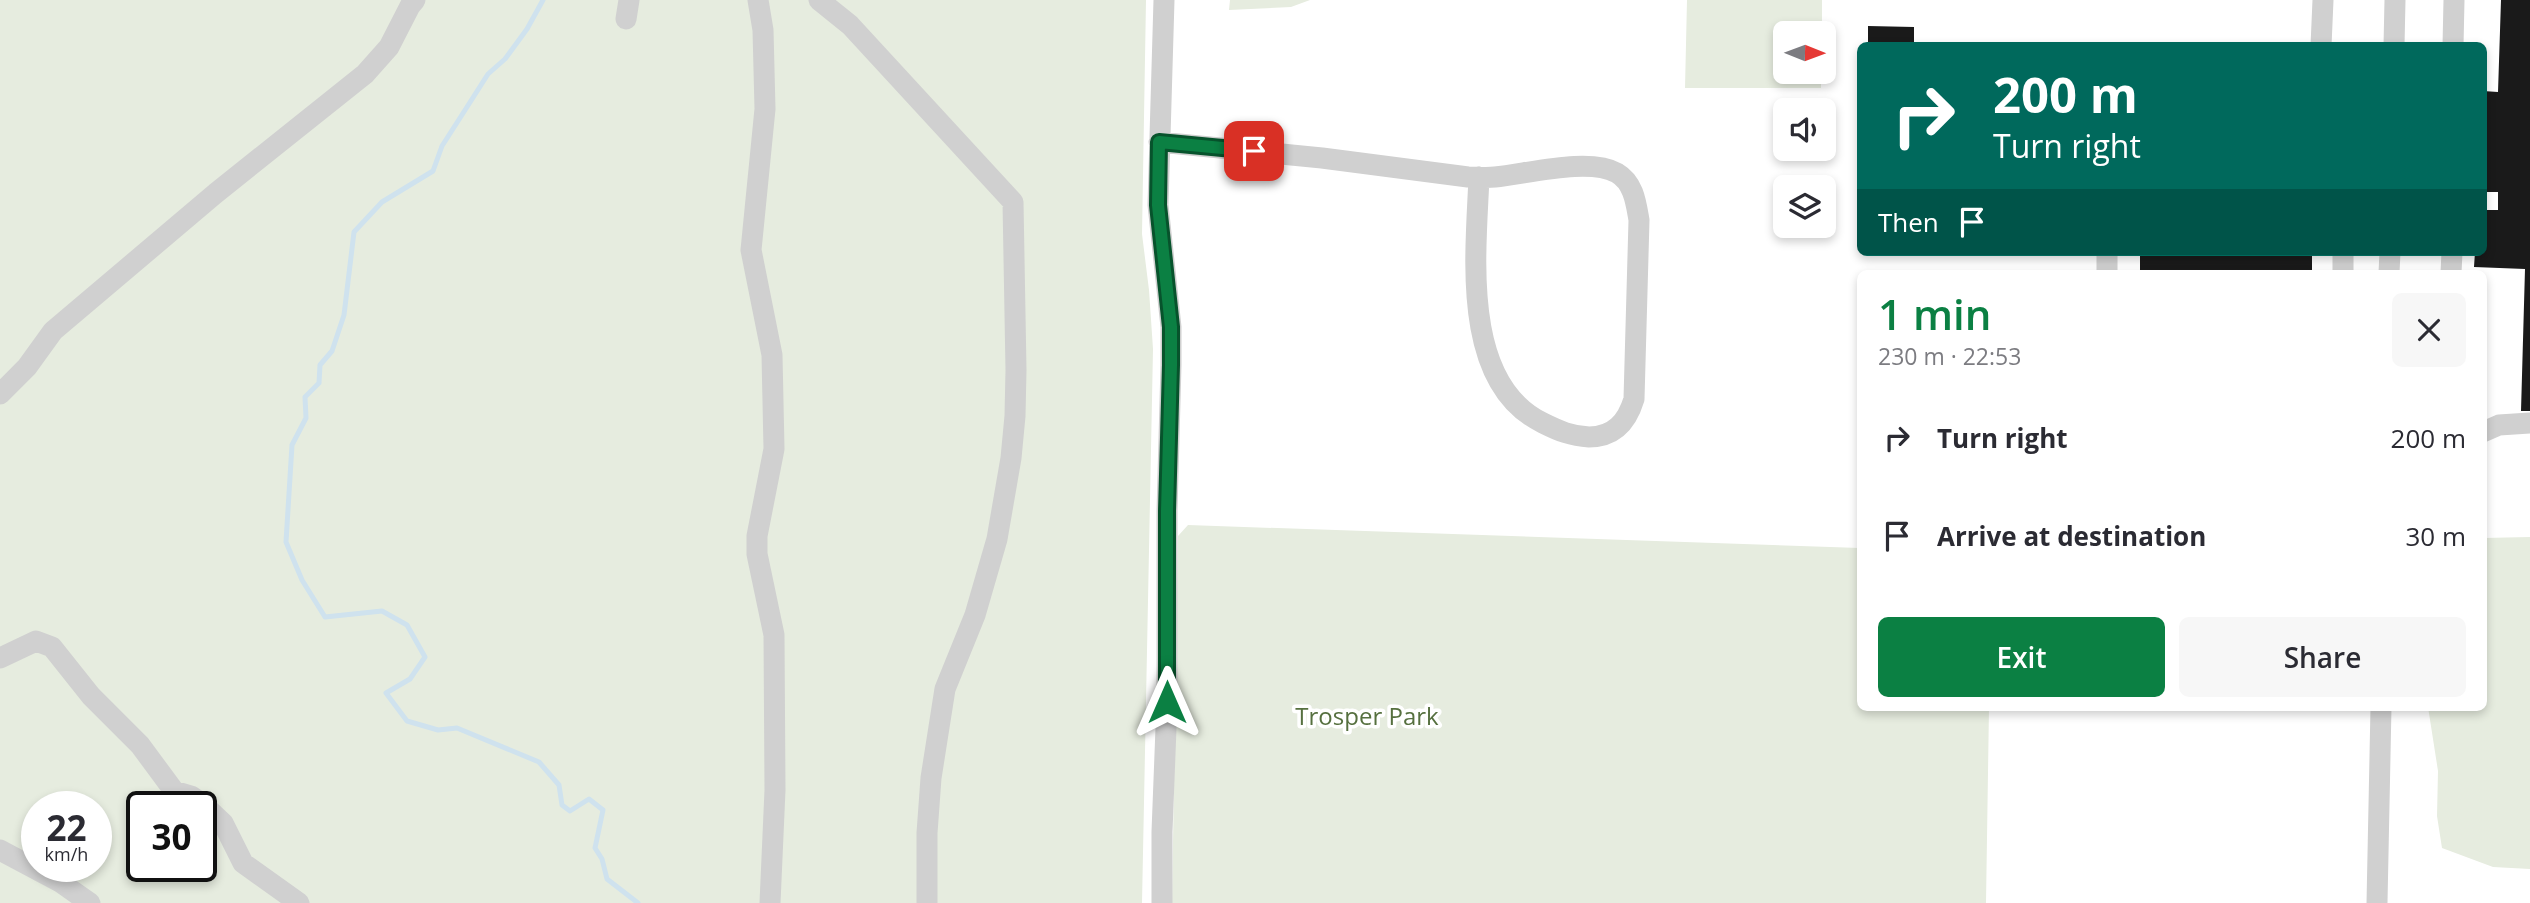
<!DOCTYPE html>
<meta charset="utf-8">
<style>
body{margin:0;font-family:"Open Sans",sans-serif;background:#f7f7f7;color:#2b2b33;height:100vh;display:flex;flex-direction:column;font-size:26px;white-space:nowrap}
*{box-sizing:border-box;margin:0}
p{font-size:23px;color:#7c7c81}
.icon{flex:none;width:38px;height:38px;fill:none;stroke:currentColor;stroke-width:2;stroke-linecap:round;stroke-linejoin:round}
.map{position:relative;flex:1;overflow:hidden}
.sheet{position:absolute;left:1857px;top:270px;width:630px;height:441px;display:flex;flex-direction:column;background:#fff;border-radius:10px;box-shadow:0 4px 10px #0003}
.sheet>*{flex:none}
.top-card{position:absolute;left:1857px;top:42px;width:630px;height:214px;border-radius:10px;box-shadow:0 4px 10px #0003;background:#00695c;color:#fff;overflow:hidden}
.needle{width:46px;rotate:91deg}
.tools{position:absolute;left:1773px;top:21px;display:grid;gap:14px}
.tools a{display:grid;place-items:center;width:63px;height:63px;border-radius:10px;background:#fff;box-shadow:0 4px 10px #0003;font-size:35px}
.speed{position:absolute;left:21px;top:791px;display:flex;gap:14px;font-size:35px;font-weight:700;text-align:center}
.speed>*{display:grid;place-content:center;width:91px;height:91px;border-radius:50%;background:#fff;box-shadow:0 4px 10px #0003;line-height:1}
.speed small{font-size:18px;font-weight:400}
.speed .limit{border:4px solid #111;border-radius:10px;background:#fff;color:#111}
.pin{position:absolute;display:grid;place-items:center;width:60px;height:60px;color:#fff;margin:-30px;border-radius:14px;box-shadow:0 4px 10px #0006}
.me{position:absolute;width:77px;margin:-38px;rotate:0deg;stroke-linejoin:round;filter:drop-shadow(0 0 5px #0008)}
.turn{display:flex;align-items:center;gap:24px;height:147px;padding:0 21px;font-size:32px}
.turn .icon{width:91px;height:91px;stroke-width:2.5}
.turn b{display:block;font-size:49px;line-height:60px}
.then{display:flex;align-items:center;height:66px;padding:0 21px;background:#0003;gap:14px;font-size:26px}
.round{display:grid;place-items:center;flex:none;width:74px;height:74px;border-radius:10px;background:#f7f7f7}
.head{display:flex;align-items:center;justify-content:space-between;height:119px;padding:0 21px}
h1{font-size:42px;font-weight:600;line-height:52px;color:#0b8043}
.button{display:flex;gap:14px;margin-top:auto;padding:14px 21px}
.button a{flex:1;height:80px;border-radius:10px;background:#0b8043;color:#fff;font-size:28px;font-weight:600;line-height:80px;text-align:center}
.button a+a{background:#f7f7f7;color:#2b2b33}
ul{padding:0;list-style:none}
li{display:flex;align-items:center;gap:21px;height:98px;padding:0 21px}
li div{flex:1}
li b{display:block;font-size:26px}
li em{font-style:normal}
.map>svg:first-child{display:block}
</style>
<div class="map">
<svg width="2530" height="903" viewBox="0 0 2530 903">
<rect width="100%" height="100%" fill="#fff"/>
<path fill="#e6ecdf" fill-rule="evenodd" d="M0,0H1146L1142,234L1149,290L1153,349L1142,903H0ZM37,807H96V866H37ZM142,807H201V866H142Z
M1230,0H1310L1291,7L1229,10Z
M1687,0H1822V33H1785V72H1821V88H1685Z
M1188,525L1860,548V707H1989L1986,903H1172L1178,536Z
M2530,537V869L2493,867L2442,848L2437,816L2438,771L2428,707H2483V538Z"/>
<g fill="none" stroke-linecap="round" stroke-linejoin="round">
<path stroke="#cfe2ee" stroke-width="5" d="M543,0L527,29L505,59L488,74L467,107L442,146L433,171L382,202L354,232L344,315L332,351L320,365L319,383L305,397L306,418L292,445L286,542L302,580L325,617L382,611L407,625L425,657L410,679L386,693L407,721L438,730L457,728L539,762L559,785L562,805L570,811L589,799L603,810L595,848L602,859L607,879L638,903"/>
</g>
<path fill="#1a1a1a" d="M2501,0H2530V411H2521L2525,269L2474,267L2475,252H2483V210H2498V192H2483V91L2498,92Z
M1868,26L1914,27V46H1868Z
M2140,252H2312V273H2140Z"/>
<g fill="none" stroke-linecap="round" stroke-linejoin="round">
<path stroke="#d0d0d0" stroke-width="21" d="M758,0L763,30L765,109L751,250L772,355L774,449L757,536V554L774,635L775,790L770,903
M819,0L850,25L1013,202L1016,370L1015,416L1011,458L997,539L975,615L945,689L931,778L927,833V903
M626,19L629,0
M2321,46L2323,0
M2394,46L2395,0
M2453,46L2454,0
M1159,142L1322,158L1468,177C1477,177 1486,178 1495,177C1527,174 1589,157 1617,173C1634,183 1636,203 1639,220L1634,399C1627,422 1614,437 1589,437C1571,436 1559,431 1543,423C1460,383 1476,253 1479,177
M2107,273V252
M2343,273V252
M2389,273L2390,252
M2451,273L2452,252
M0,394L27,367L53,331L216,193L365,74L389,47L410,6L415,0
M2483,432L2499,425L2530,423
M0,658L36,641L52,647L91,696L140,745L174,791L191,796L204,805L223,823L243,863L299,903
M0,850L60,882L90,903
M1162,903V832L1167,702V511L1171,365V327L1158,205L1164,0
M2377,903L2381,707"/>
</g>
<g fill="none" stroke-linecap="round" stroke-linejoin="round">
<defs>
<path id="route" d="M1167,702V511L1171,365V327L1158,205L1159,142L1254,151"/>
</defs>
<use href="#route" stroke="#07532c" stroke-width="18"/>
<use href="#route" stroke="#0b8043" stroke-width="12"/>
</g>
<g text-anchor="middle" stroke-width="7" stroke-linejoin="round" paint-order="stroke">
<g font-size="24" fill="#56703f" stroke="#fff">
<text x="1367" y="725">Trosper Park</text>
</g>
</g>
</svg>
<div class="tools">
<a><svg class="needle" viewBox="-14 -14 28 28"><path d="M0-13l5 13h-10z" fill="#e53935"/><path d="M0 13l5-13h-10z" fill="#7c7c81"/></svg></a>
<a><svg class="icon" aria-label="sound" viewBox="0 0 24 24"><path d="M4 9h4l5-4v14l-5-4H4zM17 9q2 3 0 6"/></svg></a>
<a><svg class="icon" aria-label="layers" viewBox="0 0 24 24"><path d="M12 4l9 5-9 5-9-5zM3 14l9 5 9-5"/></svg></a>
</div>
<div class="speed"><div>22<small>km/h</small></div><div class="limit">30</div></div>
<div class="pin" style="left:1254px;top:151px;background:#d93025"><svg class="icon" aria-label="arrive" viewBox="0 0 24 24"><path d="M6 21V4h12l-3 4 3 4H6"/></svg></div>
<svg class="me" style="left:1167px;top:702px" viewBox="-20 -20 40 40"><path d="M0-17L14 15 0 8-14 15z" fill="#0b8043" stroke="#fff" stroke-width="4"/></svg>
<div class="top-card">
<div class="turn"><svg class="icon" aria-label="right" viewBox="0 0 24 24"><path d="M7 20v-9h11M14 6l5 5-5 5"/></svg><div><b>200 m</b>Turn right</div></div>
<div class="then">Then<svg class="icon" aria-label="arrive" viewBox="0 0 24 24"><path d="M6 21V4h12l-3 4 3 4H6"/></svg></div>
</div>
<section class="sheet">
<div class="head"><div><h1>1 min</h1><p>230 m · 22:53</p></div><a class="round"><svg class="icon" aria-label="close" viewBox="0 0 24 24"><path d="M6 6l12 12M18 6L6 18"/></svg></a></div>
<ul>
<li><svg class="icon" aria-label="right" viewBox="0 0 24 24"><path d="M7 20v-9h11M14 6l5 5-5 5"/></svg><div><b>Turn right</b></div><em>200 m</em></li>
<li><svg class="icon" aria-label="arrive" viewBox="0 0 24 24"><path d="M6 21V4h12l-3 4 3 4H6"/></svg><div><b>Arrive at destination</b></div><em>30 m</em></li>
</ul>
<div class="button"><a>Exit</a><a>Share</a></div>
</section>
</div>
